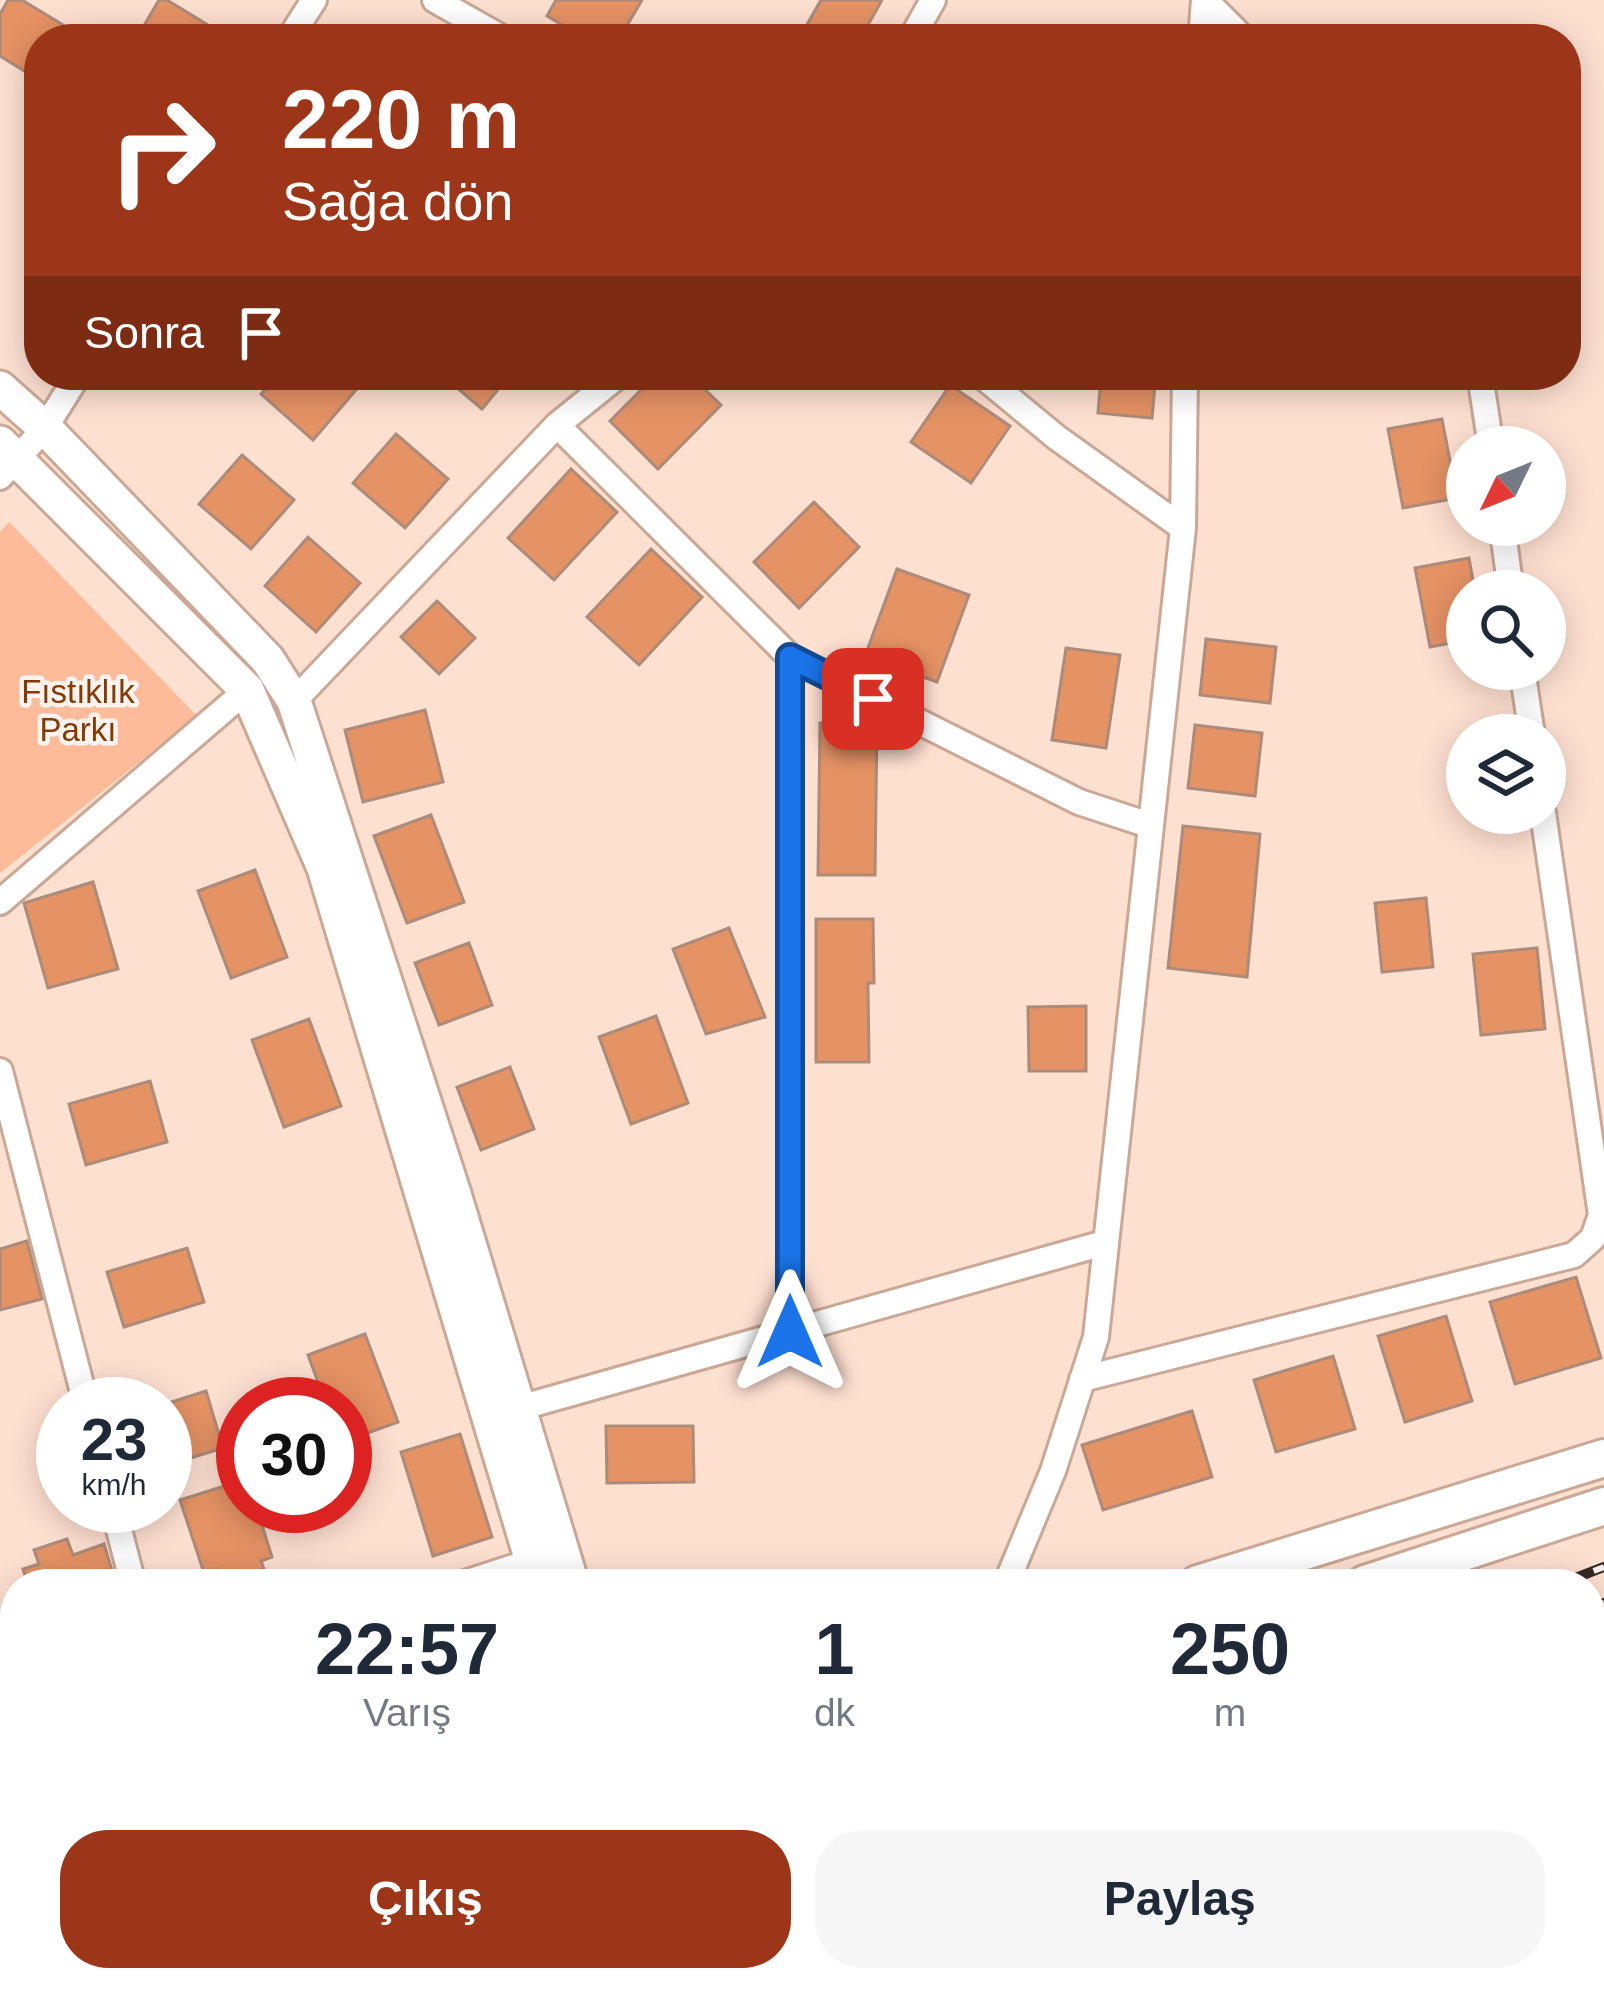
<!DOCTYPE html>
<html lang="tr">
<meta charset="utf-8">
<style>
body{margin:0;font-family:Arial,sans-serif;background:#f6f6f7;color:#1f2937;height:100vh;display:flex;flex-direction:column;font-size:45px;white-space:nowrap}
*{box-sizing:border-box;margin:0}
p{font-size:39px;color:#747a83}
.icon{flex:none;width:66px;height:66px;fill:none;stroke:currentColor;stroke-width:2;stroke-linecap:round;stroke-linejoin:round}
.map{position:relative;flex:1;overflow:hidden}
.details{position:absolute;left:0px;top:1569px;width:1605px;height:423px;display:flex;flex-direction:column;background:#fff;border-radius:48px 48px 0 0;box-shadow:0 6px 30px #0003}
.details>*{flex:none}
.banner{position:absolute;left:24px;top:24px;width:1557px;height:366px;border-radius:48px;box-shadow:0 6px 30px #0003;background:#9d3618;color:#fff;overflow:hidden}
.needle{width:78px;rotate:227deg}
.fabs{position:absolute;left:1446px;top:426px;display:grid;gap:24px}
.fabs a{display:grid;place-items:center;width:120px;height:120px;border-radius:50%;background:#fff;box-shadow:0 6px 30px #0003;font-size:60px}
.speed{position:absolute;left:36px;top:1377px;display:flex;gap:24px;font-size:60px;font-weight:700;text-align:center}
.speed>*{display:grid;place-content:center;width:156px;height:156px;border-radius:50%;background:#fff;box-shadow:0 6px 30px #0003;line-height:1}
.speed small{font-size:30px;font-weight:400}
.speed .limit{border:18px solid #d22;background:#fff;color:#111}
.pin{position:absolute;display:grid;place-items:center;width:102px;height:102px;color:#fff;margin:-51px;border-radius:24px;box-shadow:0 6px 18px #0006}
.me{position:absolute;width:132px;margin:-66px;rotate:0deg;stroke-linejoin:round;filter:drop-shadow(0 0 9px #0008)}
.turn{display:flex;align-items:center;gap:42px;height:252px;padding:0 60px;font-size:54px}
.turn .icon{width:156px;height:156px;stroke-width:2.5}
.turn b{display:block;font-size:84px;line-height:102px}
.then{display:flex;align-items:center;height:114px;padding:0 60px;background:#0003;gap:24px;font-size:45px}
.eta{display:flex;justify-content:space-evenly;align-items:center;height:204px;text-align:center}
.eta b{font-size:72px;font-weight:800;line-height:84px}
.button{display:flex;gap:24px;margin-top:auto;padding:24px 60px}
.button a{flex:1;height:138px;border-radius:48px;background:#9d3618;color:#fff;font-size:48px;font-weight:800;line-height:138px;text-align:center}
.button a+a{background:#f6f6f7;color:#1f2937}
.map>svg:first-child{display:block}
</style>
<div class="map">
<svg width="1604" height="1991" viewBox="0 0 1604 1991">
<rect width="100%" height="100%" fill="#fee0d1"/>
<path fill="#fdbb99" d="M9,522L197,716L0,873V532Z"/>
<path fill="#e59264" stroke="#ad8b7a" stroke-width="3" d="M8,0H22L86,39H39V80L0,56V14Z
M159,0H167L231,39H136Z
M556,0H642L619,39H586L547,16Z
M821,0H882L860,39H825L805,28Z
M279,375H339L356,390L313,440L261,394Z
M442,375H510L482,409Z
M656,375H690L721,405L658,469L610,421Z
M1101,375H1156L1152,418L1098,413Z
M950,385L1010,426L971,483L911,442Z
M1442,419L1457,498L1403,508L1388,429Z
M396,434L448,479L405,528L353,483Z
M242,455L294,500L251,549L199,504Z
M571,469L617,512L554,580L508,538Z
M814,502L859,547L799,608L754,562Z
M308,537L360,583L316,632L265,586Z
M651,549L702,597L639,665L587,617Z
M1469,558L1475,591H1467V640L1430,647L1415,568Z
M897,569L969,595L937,682L865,656Z
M437,601L475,638L439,674L401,637Z
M1206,639L1276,647L1270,703L1200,695Z
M1066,648L1120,655L1106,748L1052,740Z
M425,710L443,782L363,802L345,730Z
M820,723H877L875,875H818Z
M1195,725L1262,733L1255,796L1188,788Z
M431,815L464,902L407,923L374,836Z
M1183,826L1260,834L1247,977L1168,968Z
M255,870L287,957L231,978L198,891Z
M93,882L118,969L48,988L24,903Z
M1426,898L1433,967L1382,972L1375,903Z
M816,919H873L874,983H868L869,1062H816Z
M729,928L765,1017L706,1034L673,949Z
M469,943L492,1005L439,1025L415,963Z
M1537,948L1545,1029L1481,1035L1473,954Z
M1086,1006V1071H1029L1028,1007Z
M656,1016L688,1103L631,1124L599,1037Z
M309,1019L341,1106L284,1127L252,1040Z
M510,1067L534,1129L481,1150L457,1087Z
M150,1081L167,1142L86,1165L69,1104Z
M27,1241L42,1299L0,1310V1249Z
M187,1248L204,1302L124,1327L107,1272Z
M1576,1277L1601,1358L1515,1384L1490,1302Z
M1446,1316L1472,1401L1405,1422L1378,1336Z
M365,1334L398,1422L345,1441V1404H326L308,1355Z
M1333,1356L1355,1429L1276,1452L1254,1380Z
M206,1391L223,1448L165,1466V1404Z
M1192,1411L1212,1477L1103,1510L1082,1445Z
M606,1426H693L694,1482L607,1483Z
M460,1434L492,1537L433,1556L401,1452Z
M243,1480V1506H256L272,1557L261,1561L264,1569L221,1582L217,1569L204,1573L180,1500Z
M67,1539L73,1555L104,1544L116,1584H28L23,1569L39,1564L34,1550Z"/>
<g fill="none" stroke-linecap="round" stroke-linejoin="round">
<defs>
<path id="street" d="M435,0L504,39
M1205,0L1244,39
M289,39L314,0
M911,39L933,0
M1201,39L1204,0
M981,375L1056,437L1183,528
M1480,375L1491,447
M557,425L790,657V1332
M0,477L45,428L78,375
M1502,525L1511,591
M790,657L1079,802L1149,825
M1522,669L1532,735
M294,701L557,425L619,375
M0,902L247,690
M0,1071L86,1404
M1082,1379L1574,1255L1593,1238L1601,1215L1543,813
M519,1408L1104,1243
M113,1506L133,1584
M462,1584L532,1561
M1006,1584L1053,1471L1096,1337L1183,528L1185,375
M0,1739L15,1733"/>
<path id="secondary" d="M0,388L45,428L268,660L294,701L454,1194L572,1584
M0,443L247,690L324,868L539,1584"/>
<path id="primary" d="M1198,1584L1604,1458
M1365,1584L1604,1506
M0,1983L20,1977
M103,1991L147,1977"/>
</defs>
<use href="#street" stroke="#cba896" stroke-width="30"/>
<use href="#secondary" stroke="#cba896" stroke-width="39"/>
<use href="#primary" stroke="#cba896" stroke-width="42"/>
<use href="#street" stroke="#fff" stroke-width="24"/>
<use href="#secondary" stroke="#fff" stroke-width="33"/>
<use href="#primary" stroke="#fff" stroke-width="36"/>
<defs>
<path id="rail" d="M1560,1584L1604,1567
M1590,1607L1604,1603
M1590,1645L1604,1640
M380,1991L421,1977
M438,1991L480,1977
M496,1991L537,1977
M554,1991L595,1977"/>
</defs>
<use href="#rail" stroke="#362821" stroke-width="10"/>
<use href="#rail" stroke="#faf3ef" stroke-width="6" stroke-dasharray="18" stroke-linecap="butt"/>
</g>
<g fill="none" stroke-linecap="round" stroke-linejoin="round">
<defs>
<path id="route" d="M790,1332V657L873,699"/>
</defs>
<use href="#route" stroke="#114b97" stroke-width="30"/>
<use href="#route" stroke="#1a73e8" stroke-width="21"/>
</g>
<g text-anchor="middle" stroke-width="9" stroke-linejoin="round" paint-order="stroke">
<g font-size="33" fill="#853a01" stroke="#faf3ef">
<text x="78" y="703">Fıstıklık<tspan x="78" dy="38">Parkı</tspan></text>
</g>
</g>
</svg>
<div class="fabs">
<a><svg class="needle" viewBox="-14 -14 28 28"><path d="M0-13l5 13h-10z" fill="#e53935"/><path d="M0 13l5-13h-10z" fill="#747a83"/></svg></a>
<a><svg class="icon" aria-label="search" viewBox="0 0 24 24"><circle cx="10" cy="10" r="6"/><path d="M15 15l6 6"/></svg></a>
<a><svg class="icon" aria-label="layers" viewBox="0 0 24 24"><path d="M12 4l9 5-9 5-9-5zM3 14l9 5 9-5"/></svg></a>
</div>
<div class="speed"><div>23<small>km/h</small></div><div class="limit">30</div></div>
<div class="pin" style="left:873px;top:699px;background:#d93025"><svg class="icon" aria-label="arrive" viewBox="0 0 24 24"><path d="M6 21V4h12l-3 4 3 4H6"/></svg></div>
<svg class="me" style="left:790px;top:1332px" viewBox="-20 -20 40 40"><path d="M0-17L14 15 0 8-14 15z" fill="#1a73e8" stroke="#fff" stroke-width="4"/></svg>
<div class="banner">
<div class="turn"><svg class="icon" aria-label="right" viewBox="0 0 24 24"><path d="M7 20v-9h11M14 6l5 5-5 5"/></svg><div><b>220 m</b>Sağa dön</div></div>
<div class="then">Sonra<svg class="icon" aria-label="arrive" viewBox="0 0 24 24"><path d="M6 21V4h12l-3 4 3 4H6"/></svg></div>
</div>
<section class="details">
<div class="eta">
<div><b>22:57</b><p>Varış</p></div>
<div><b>1</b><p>dk</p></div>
<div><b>250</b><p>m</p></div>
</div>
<div class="button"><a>Çıkış</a><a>Paylaş</a></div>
</section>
</div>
